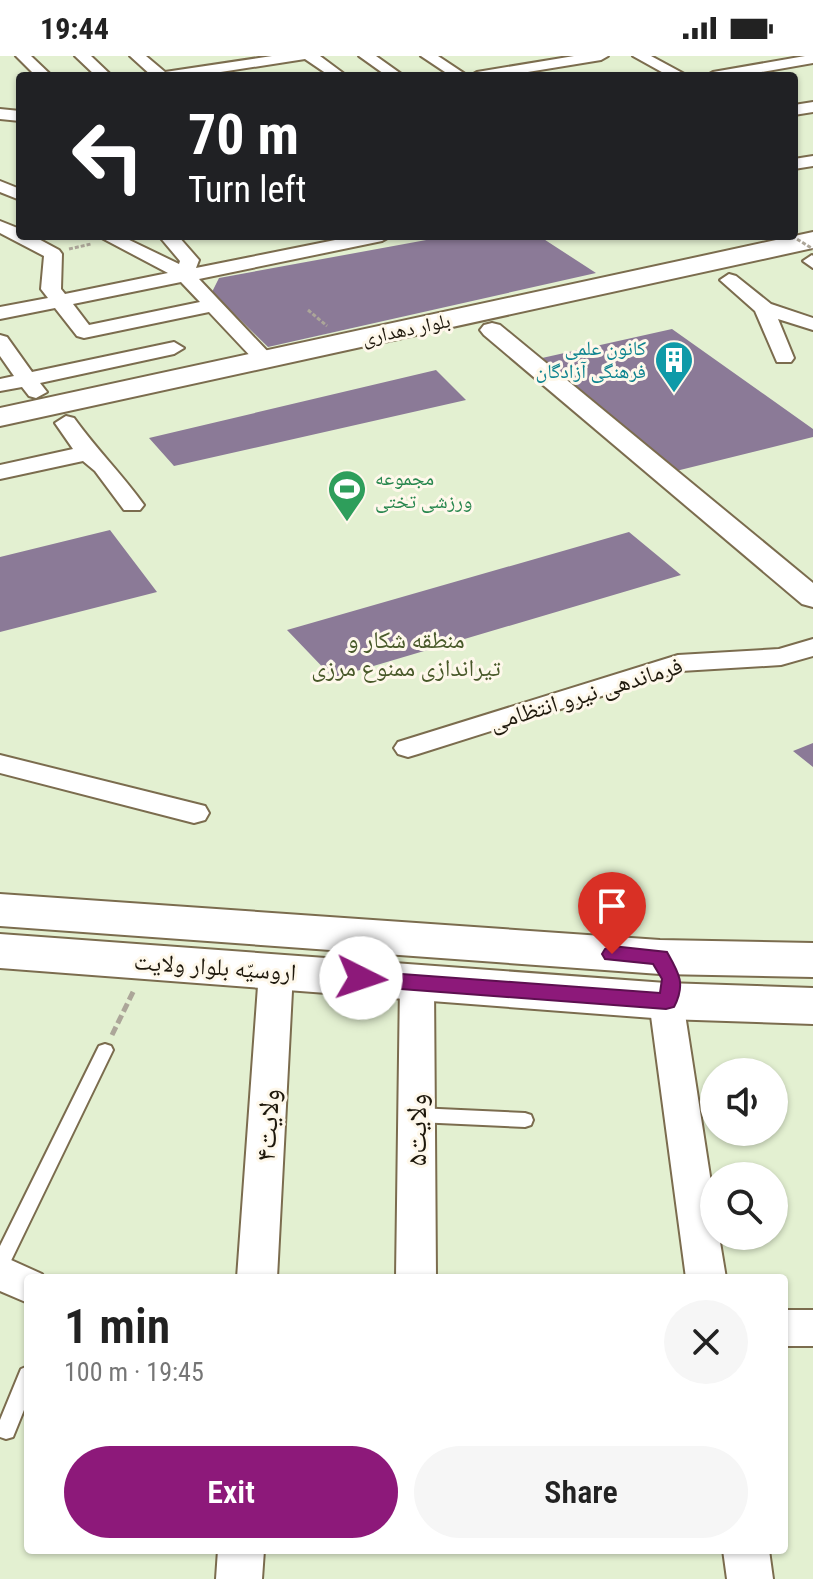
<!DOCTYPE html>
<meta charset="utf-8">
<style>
body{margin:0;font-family:"Roboto Condensed","Noto Naskh Arabic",sans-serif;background:#f6f6f6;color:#222;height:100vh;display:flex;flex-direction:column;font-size:30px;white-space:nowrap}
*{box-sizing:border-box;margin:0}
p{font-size:26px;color:#767676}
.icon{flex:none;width:44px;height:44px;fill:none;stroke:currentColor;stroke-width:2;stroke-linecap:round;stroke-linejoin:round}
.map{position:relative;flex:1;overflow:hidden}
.side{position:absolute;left:24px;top:1218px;width:764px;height:280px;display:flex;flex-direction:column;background:#fff;border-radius:8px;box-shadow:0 2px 6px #0004}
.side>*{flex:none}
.banner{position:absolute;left:16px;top:16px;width:782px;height:168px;border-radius:8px;box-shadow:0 2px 6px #0004;background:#202124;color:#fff;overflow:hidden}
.tools{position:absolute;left:700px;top:1002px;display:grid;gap:16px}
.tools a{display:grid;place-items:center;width:88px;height:88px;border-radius:50%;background:#fff;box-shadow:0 2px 6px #0004;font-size:40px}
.pin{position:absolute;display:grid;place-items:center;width:68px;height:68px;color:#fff;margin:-82px -34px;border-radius:50% 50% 50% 0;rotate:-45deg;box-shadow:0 0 8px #0007}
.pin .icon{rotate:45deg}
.me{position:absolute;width:88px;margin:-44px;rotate:94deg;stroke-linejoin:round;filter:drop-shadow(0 0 6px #0008)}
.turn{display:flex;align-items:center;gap:28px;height:168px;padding:0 40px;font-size:36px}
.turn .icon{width:104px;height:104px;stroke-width:2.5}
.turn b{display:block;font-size:56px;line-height:68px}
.round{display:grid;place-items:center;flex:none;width:84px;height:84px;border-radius:42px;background:#f6f6f6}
.summary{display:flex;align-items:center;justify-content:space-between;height:136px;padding:0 40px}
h1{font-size:48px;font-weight:600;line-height:60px}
.primary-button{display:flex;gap:16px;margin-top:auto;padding:16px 40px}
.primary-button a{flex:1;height:92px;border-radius:48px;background:#8d197a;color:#fff;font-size:32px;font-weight:600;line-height:92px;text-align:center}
.primary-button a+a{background:#f6f6f6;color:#222}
.status{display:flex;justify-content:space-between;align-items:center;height:56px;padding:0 40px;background:#fff;direction:ltr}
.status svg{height:22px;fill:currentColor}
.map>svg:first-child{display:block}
</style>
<div class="status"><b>19:44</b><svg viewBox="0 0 49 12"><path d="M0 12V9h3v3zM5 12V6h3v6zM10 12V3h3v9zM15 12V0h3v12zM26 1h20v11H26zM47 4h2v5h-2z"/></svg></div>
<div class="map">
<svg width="813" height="1523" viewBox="0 0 813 1523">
<rect width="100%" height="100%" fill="#fef8eb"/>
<path fill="#e3f0d1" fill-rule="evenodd" d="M0,0H813V1523H0ZM20,20H794V180H20ZM714,1016H774V1076H714ZM714,1120H774V1180H714ZM28,1222H784V1494H28Z"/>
<path fill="#8b7a97" d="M448,180H539L596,217L268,291L212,236L219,222Z
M672,273L813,373V381L676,415L542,302Z
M436,314L466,344L174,410L149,382Z
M110,474L157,536L0,576V501Z
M629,476L681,519L333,622L287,574Z
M813,687V711L793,695Z"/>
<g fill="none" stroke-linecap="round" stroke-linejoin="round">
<defs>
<path id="service" d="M105,988L111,990L113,994L6,1215L0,1217V1190L97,994L99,990Z
M417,1052L525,1057L531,1059L533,1064L531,1069L525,1071L417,1066L411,1064L409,1059L411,1054Z
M28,1310V1344L13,1381L6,1383L0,1381V1364L21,1313Z"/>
<path id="minor" d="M16,0H31L52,20H36Z
M75,0H91L112,20H96Z
M130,0H146L165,16L272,0H320L347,20H330L305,3L195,20H152Z
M359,0H376L404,20H387Z
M421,0H438L468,20H451Z
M574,0H608L601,4L504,20H470L477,16Z
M633,0H651L688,20H669Z
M805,0H813V7L739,20H706L713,16Z
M813,46V56L794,59V49Z
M0,53L20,55V65L0,63Z
M813,100V110L794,113V103Z
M0,125L20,133V144L0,136Z
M0,165L20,173V180H33L59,194L62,198L61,233L65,238L168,217L98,180H121L179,208L180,205L159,180H178L199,204L196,212L355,180H391L382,185L199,223L271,299L274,303L264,309L257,307L209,256L84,282L77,280L55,252L0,263V251L48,242L41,233L44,200L0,177ZM181,226L200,246L89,269L73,248Z
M812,199L813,200V212L803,205Z
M729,218L736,220L771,248L813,262V274L778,263L794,302L791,306H777L755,255L720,224Z
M0,279L7,281L32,316L174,286L184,292L174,298L40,327L47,336L36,342L29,340L22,331L0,335V323L14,320L0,300Z
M66,360L74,362C96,393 122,418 144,449L140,454H124L95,415L83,405L0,423V409L73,393L55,367Z
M813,583V600L781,609L681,615L418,698L408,701L398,698L394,692L398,686L678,599L779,593Z
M0,699L205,750L209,757L205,764L194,767L0,717Z
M276,904L288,907L293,916L277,1222H237L259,916L264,907Z
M417,915L429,918L434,927L436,1222H396L400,927L405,918Z
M666,933L678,936L683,945L714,1146V1180H719L726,1222H686L649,945L654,936Z
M0,1199L42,1218L44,1222H28V1247L0,1235Z
M784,1254H813V1290H784Z
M218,1494H264L262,1523H216Z
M723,1494H769L773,1523H727Z"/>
<path id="tertiary" d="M492,267L500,269L813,527V551L802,548L484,279L480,274L484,269Z"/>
<path id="secondary" d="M813,176V192L0,370V352Z"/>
<path id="primary" d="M0,838L660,884L813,887V921L660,918L0,870Z
M0,878L666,927L813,932V968L666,963L0,912Z"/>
</defs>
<use href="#service" stroke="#7b6c4e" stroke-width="4"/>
<use href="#minor" stroke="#7b6c4e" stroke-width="4"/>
<use href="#tertiary" stroke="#7b6c4e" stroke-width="4"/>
<use href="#secondary" stroke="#7b6c4e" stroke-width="4"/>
<use href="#primary" stroke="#7b6c4e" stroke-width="4"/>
<path stroke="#aca699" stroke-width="3" stroke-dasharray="4 2" stroke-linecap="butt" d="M69,193L91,188
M308,254L327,270"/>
<path stroke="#aca699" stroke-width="5" stroke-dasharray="9 4" stroke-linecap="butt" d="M112,979L134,934"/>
<use href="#service" fill="#fff" fill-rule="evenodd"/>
<use href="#minor" fill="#fff" fill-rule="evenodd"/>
<use href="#tertiary" fill="#fff" fill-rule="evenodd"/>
<use href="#secondary" fill="#fff" fill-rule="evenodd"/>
<use href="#primary" fill="#fff" fill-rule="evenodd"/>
<path stroke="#aca699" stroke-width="3" stroke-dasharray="4 2" stroke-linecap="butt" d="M792,180L813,193"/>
</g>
<path fill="#8d197a" stroke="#5c104f" stroke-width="2" d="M612,890L667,896C679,917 686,928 674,951L666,953L361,930L353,928L350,922L353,917L361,915L660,937L662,923L653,908L605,903L602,898L605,893Z"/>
<defs>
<symbol id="building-pin" viewBox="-11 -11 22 30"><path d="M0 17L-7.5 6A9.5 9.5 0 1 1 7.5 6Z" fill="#0f9aa8" stroke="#fef8eb"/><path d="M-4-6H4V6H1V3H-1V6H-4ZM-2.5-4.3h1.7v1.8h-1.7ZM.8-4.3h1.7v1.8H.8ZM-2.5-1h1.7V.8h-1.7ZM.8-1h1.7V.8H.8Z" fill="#fff"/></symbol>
<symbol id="stadium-pin" viewBox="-11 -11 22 30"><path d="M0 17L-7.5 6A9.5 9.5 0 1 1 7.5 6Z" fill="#2e9e5b" stroke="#fef8eb"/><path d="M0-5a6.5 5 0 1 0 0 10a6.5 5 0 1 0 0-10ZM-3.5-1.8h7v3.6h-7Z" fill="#fff"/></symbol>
</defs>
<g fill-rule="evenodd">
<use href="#building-pin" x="652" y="282" width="44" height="60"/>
<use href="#stadium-pin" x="325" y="411" width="44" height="60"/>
</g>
<g text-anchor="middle" stroke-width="6" stroke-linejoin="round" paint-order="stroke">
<g font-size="20" fill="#1e180c" stroke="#fef8eb">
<text transform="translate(406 273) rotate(-12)" y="7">بلوار دهداری</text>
</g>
<g font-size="20" fill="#0d838f" stroke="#fef8eb" text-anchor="end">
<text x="646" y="299">کانون علمی<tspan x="646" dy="23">فرهنگی آزادگان</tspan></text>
</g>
<g font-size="20" fill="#27864d" stroke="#fef8eb" text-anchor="start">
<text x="375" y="429">مجموعه<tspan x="375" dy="23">ورزشی تختی</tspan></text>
</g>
<g font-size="24" fill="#485929" stroke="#fef8eb">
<text x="406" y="592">منطقه شکار و<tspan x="406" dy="28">تیراندازی ممنوع مرزی</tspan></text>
</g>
<g font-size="24" fill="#1e180c" stroke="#fef8eb">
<text transform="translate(586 638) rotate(-17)" y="8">فرماندهی نیرو انتظامی</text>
<text transform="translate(215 911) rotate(4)" y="8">اروسیّه بلوار ولایت</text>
</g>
<g font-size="28" fill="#1e180c" stroke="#fef8eb">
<text transform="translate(267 1069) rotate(-86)" y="10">ولایت۴</text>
<text transform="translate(416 1074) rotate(-90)" y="10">ولایت۵</text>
</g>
</g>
</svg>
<div class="tools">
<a><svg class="icon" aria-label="sound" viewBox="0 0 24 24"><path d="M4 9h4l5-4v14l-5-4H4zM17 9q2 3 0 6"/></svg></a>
<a><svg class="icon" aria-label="search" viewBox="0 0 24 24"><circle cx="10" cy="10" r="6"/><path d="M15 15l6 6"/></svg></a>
</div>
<div class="pin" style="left:612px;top:898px;background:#d93025"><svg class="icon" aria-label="arrive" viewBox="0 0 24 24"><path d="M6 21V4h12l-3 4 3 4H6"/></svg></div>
<svg class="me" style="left:361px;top:922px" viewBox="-20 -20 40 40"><circle r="19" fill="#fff"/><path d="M0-13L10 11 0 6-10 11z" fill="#8d197a"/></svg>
<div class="banner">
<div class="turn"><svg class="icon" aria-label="left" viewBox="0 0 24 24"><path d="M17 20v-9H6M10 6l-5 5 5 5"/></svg><div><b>70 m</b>Turn left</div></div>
</div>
<section class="side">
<div class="summary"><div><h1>1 min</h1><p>100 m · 19:45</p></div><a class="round"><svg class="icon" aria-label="close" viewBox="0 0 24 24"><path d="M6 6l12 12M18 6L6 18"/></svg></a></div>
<div class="primary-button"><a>Exit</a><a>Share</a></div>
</section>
</div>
